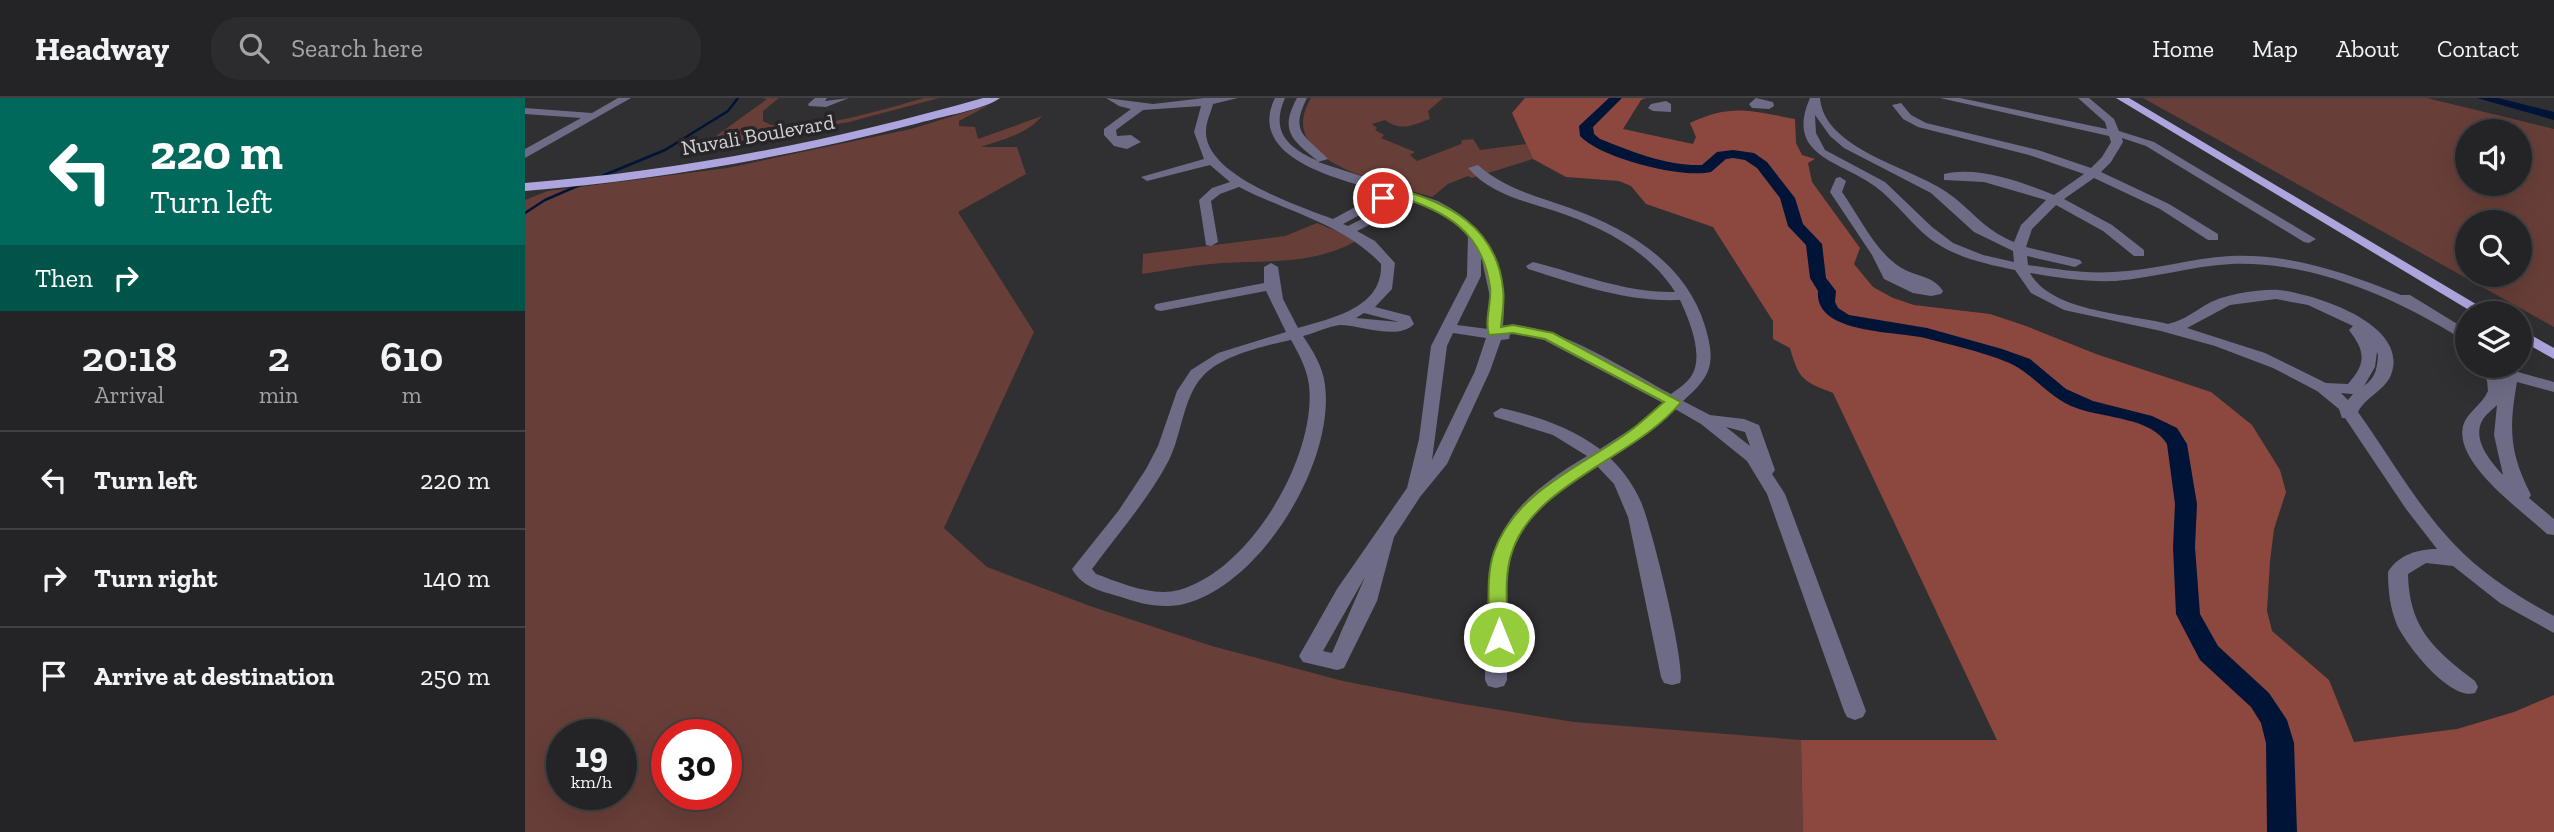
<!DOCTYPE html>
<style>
body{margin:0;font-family:"Zilla Slab",serif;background:#2c2b2d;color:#f1f3f6;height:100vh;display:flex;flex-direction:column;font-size:26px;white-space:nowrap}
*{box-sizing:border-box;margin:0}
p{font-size:23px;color:#a3a4a7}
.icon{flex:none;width:38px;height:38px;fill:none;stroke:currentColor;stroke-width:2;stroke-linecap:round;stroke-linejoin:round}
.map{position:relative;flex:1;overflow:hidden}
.panel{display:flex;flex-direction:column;background:#242325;width:525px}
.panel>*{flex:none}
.banner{background:#00695c;color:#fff;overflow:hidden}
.controls{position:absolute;left:1930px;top:21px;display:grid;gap:14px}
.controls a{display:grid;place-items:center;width:77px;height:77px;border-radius:50%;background:#242325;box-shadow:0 7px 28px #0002,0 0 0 2px #414042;font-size:35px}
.speed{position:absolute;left:21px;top:621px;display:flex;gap:14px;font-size:35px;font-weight:700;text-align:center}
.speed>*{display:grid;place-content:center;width:91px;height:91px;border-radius:50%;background:#242325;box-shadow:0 7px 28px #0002,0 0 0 2px #414042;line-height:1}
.speed small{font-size:18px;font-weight:400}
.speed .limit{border:10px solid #d22;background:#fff;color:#111}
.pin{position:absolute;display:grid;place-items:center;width:60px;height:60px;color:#fff;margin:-30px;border:4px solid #fff;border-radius:50%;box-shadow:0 2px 7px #0007}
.me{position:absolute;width:77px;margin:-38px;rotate:0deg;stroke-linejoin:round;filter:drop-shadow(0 0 5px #0008)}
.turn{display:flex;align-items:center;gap:24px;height:147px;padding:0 35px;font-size:32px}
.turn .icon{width:91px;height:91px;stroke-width:2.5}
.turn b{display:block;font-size:49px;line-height:60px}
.then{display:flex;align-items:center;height:66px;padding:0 35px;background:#0003;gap:14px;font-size:26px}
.eta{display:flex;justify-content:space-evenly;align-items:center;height:119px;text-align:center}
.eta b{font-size:42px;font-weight:600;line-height:49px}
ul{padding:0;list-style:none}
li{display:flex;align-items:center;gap:21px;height:98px;padding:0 35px;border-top:2px solid #414042}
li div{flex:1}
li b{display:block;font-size:26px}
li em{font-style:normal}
header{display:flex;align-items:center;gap:42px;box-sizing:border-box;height:98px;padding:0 35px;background:#242325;border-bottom:2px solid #414042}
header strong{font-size:33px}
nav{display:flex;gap:38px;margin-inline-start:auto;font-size:24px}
.search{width:490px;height:63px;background:#2c2b2d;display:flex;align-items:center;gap:18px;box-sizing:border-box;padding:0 24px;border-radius:28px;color:#a3a4a7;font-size:26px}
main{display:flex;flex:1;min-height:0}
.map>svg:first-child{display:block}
</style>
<header>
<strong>Headway</strong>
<div class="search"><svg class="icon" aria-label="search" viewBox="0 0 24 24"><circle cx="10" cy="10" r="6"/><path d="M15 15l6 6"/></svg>Search here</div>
<nav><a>Home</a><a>Map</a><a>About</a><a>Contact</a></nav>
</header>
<main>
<section class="panel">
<div class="banner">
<div class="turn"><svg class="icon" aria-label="left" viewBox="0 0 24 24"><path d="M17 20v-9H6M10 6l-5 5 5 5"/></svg><div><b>220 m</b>Turn left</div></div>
<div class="then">Then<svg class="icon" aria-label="right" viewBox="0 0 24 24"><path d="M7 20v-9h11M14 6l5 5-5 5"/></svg></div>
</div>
<div class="eta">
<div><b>20:18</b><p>Arrival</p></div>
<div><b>2</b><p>min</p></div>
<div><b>610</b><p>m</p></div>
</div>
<ul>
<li><svg class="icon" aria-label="left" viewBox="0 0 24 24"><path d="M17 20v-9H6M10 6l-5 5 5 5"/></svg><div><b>Turn left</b></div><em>220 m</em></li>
<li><svg class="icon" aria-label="right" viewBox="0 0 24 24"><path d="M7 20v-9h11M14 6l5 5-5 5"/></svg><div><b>Turn right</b></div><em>140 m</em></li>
<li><svg class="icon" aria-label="arrive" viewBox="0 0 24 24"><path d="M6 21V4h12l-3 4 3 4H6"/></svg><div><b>Arrive at destination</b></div><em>250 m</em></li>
</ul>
</section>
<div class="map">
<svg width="2029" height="734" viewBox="0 0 2029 734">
<rect width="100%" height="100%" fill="#302f31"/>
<path fill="#683e38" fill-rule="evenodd" d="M237,0H254L238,13V23C265,41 367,9 399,0H414L324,24L173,51L242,1Z
M786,0H918L903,13L905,21C888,27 876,34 860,22L847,26L852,30L850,32L859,37L856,40L890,54L885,57L892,63L936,46L937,42L948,41L955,52L1001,46L1008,61L947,80L943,78L923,86L907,99C868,86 746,66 786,0Z
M1618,0H1902L2029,31V229ZM1995,33V86H1942V33ZM1995,124V177H1942V124Z
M464,7L434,23V28L450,29L453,41L517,18C501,37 478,41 456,49H492L501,76L433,114L509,234L419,430L462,469L565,508L687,548L818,583L932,605L1049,624L1276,642L1278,734H0V102L23,93L202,70L386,31ZM37,637H96V696H37ZM142,637H201V696H142Z
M792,125L833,142C789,167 746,162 697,165C670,167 643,172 617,176L618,156L760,138Z"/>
<path fill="#8c483f" d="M1000,0H1121L1116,2L1098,31L1168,46L1171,39L1165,25C1206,5 1228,13 1270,21L1271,45L1277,57L1290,61L1283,65L1287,84L1335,150L1329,166L1348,189L1368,200L1389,207L1465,216L1501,228L1571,256L1686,294L1727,327L1755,372L1761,394L1749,431L1745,463L1742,513L1747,533L1804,582L1829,644L1932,631L1989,614L2029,597V734H1278L1276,642H1472L1308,295C1278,283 1274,282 1265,250L1248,241V223L1188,129L1121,106L1106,88L1094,83L1041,79L1008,61L987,15Z"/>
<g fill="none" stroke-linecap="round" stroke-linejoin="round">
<path stroke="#001437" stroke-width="2.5" d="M77,78L140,52L203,13L213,0
M0,115L20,102L57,86"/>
<path fill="#001437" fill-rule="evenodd" d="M1084,0H1097L1068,29L1069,36L1075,41C1108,54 1141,68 1177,67L1192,54L1208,52L1229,55L1242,64L1270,100L1278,126L1297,146L1301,180L1311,193L1310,204L1313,210L1324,217L1402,230L1477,251L1505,261L1541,291L1568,303L1627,318L1652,330L1662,346L1672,406L1670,449L1675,516L1693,548L1744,595L1762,622L1769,645L1772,734H1742L1741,645L1736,625L1726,609L1675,562L1651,516L1648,449L1650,406L1642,346C1627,320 1580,320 1554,311C1527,302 1515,283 1492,269C1472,257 1423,246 1400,240C1369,233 1289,236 1293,193L1285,180L1281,147L1263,128L1255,100L1232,70L1220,62L1208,60L1201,61L1186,74C1157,81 1075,60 1055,38L1054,28Z
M1952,0H1973L2029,14V22Z"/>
<path fill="#6e6b86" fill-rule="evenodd" d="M93,0H106L0,60V51L56,20L0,16V10L67,15Z
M290,0H302L300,3L324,0L301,9L284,8L283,6Z
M581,0L628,6L679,0H713L688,6C686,14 681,24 681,32C678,77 774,108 808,121L858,94C817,82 720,61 750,0H760C745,34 763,50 793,63C767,42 754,33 772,0H782C764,36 781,37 803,61L793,64L913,103C965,129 983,172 978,228C1025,221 1104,274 1146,296C1153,291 1162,285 1167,277C1179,257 1164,221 1155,202C1101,204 1054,187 1003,171L1001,168L1008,164C1056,176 1100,195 1150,194C1125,153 1075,128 1030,113C999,103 965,96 943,70L953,67C980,91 1012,98 1045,110C1103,131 1161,165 1180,228C1191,265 1187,278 1158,303L1185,317L1219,321L1234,327L1250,372L1247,376L1260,396L1341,613L1338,619L1330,622L1322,619L1319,613L1242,396L1222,363L1176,326L1150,311L1117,339L1085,360C1098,372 1109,388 1116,404C1126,426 1162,570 1155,585L1147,587L1139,585L1136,579L1103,419L1089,386L1072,368C1046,384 1015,402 998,429C973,467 983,537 982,582L979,588L971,590L963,588L960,582C966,464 949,425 1062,358L1028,337L970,319L968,315L976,310C1012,318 1045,329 1075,351L1112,327L1138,305L1019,242L988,235L985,236L984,241L976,242L965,273L922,366L895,399L869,439L852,503L819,570L812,572L778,564L774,558L812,491L882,390L894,341L906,248L942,178L943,137L922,118L890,104L832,133L850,143L870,165L867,191L850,209L885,218L889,226C873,243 836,227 815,227C804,228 790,235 778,238C788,253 798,269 800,287C810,364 736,487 659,506C637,511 616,506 596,499C576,493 558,490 547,471L594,412L621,371L633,348L652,293L666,272L693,255L761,234L741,193L636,213L631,212L629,209L631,206L739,185V169L746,165L753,169L758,201L773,230C807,220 858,210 856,166C819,126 762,114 714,89L695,96L686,103L693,144L686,148L681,147L674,102L687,90L705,84L685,67L622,83L616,79L679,61L669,34L676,8L618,12L591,32L592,38L606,37L616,44L602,51L589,48L579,37V31L606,11L594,8ZM870,98L878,100L823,128L818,126ZM956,158L965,199L963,231L932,227L956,178ZM839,215L874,224L831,220ZM928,235L961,240L950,273L907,362L922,248ZM766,242C774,256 782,271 784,287C792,358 725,473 654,492C627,499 596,485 571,476L567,471C594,434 623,402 644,362C657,336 658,299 678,278C698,257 739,248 766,242ZM1201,329L1220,334L1225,348ZM840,479L807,555L798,553Z
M1231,0L1248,4L1249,8L1244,11L1227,10L1224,6Z
M1285,0H1295C1299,51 1385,69 1420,93C1447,111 1457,131 1489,144L1496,127L1521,102L1459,84L1419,82V76C1454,68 1496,84 1529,97L1559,76L1504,57L1393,29L1378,21L1367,7L1376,5L1386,17L1401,25L1513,52L1566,70L1577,59L1586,44L1584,38L1415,0H1435L1582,31L1580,24L1553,0H1564L1589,21L1594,33L1629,44L1791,141L1784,145L1779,144L1621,48L1597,40L1598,44L1586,64L1576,74L1644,106L1693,136V142H1683L1635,111L1569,80L1539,101L1587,127L1619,152V158H1609L1578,133L1531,107L1507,131L1501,149L1555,162L1557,165L1550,169L1502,158L1503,167C1531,171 1559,176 1588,174C1627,173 1665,160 1705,158C1764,155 1822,175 1876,197H1885L1942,232V242L1937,241C1869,199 1788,163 1706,166C1667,168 1629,180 1590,183C1561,184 1532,180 1505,175C1526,214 1604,216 1643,226C1660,222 1671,212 1686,204C1697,199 1709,196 1722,194C1732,193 1743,191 1754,192C1789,196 1882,225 1867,274C1862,292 1841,298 1833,314C1864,357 1891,406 1928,445C1956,475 1993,499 2029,518V535L1975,505L1928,468L1901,465L1883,476C1884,530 1909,552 1950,583L1953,589L1950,595C1925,603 1882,548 1872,527C1865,510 1863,492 1863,474C1873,457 1893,451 1912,451L1881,411L1820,320H1817L1814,311L1792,293L1748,270L1690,248L1636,233L1539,212L1506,195L1490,172C1456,165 1423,158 1397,134C1381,119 1368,102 1351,89C1317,63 1259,59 1285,0ZM1290,17L1305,38L1319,50L1406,95L1449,134L1488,153L1489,164L1458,157L1428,145L1407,129L1360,84L1300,52L1291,35ZM1751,201L1783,207L1828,228L1824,232C1840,253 1842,265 1823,286L1801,285L1740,255L1662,230L1705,207ZM1852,254L1853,257C1852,271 1851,279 1839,288L1850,269ZM1816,295L1827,296H1828L1823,302Z
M1141,3L1146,6V14L1128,13L1123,10L1126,6Z
M1315,79L1321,83L1317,94C1334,118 1350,153 1375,169C1390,179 1408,177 1418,193L1416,196L1406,198L1388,195L1359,181L1347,157L1305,94L1311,80Z
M1955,268H1971L1972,270V268H1988L1993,274L2029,284V294L1992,284C1984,330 1984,354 2006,397L2004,400L2029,421V437L2022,436C1998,413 1929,366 1938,328C1942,314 1957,307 1963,293L1962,283ZM1972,307L1969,337L1978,377C1966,364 1947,342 1957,323C1960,317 1967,312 1972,307Z"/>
<path fill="#ada6de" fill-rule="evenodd" d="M458,0H475C461,11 414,19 394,25C264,59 134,82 0,93V85C156,73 307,43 458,0Z
M1591,0H1604L1966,215H1949Z
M1995,231L2029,250V261L1995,242Z"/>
</g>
<path fill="#94cc3c" stroke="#608527" stroke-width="2" d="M869,90C923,104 972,129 978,191C980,203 977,217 976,229L988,227L1028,235L1156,304C1112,359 1009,385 987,454C978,480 983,512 983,539L980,544H967L964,539C965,512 960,480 969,454C990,394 1054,370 1102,335C1115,326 1126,315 1139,304L1020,241L988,235L964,237C959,223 967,204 965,189C957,132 920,113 870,97L858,103L852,100Z"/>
<g text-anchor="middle" stroke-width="7" stroke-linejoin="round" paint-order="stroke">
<g font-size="21" fill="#d3d2d3" stroke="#272527">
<text transform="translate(233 37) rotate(-10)" y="7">Nuvali Boulevard</text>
</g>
</g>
</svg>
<div class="controls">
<a><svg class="icon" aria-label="sound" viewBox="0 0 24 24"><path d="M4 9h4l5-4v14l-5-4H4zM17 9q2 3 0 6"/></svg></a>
<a><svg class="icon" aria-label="search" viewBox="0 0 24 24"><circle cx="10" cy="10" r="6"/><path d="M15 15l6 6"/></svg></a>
<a><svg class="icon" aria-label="layers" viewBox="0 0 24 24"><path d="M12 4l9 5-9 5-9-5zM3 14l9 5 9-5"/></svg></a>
</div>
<div class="speed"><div>19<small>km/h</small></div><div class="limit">30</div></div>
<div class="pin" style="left:858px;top:100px;background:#d93025"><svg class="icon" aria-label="arrive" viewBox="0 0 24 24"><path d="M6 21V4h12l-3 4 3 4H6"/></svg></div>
<svg class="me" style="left:974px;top:539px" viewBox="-20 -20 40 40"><circle r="17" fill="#94cc3c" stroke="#fff" stroke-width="3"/><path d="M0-11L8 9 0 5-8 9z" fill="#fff"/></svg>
</div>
</main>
